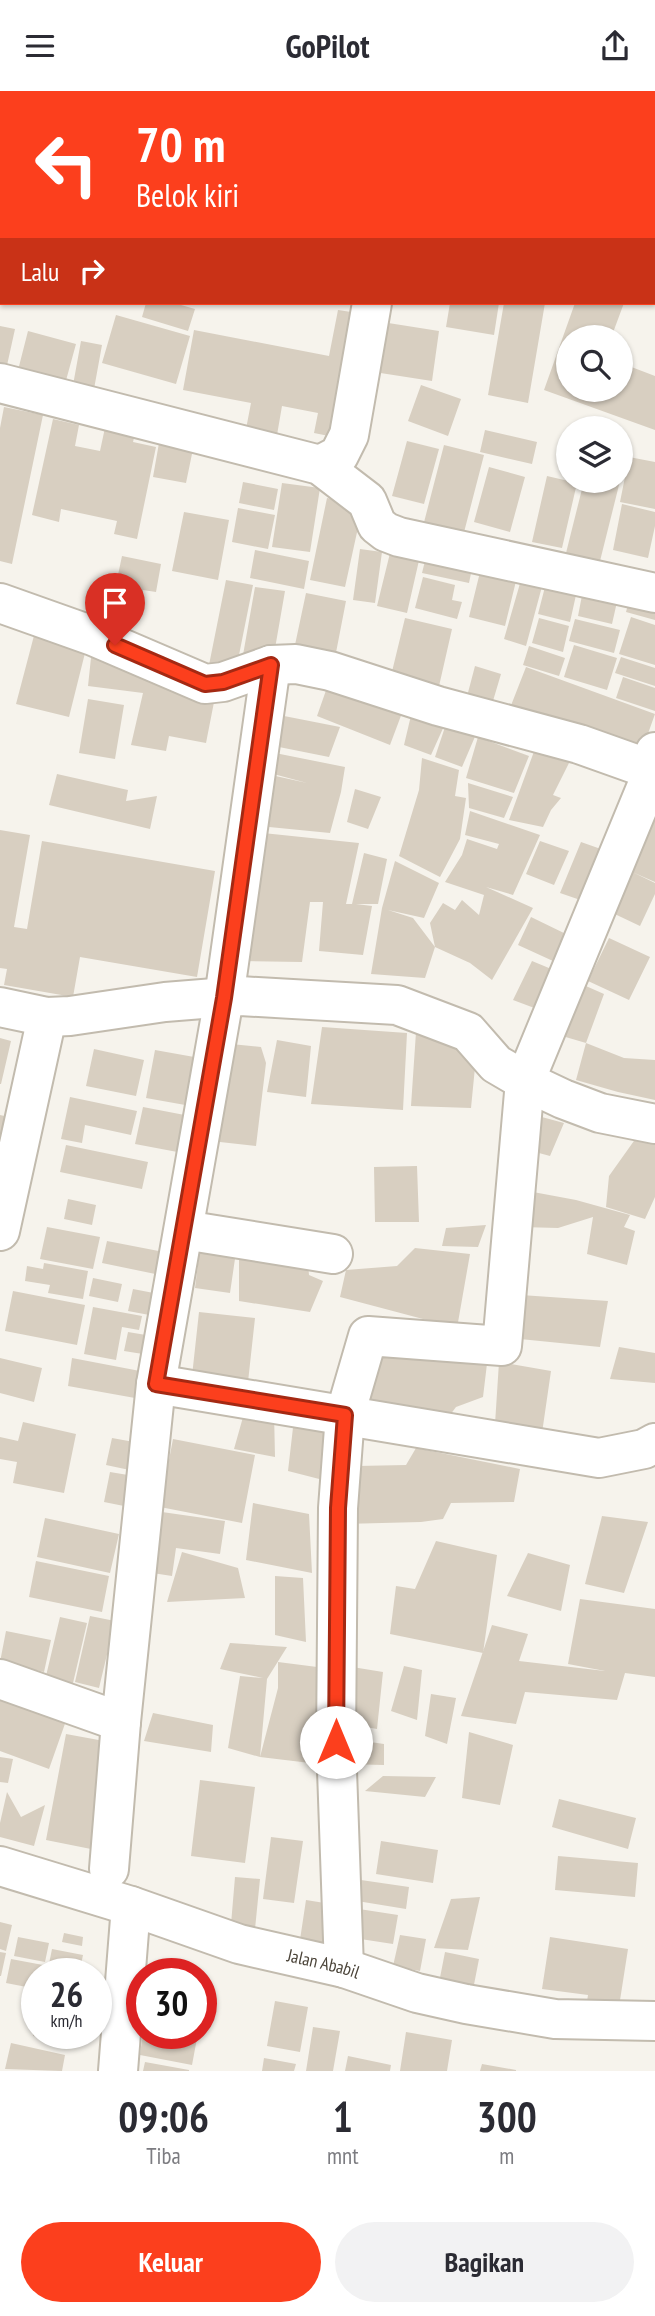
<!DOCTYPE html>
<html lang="id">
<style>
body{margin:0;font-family:"PT Sans Narrow",sans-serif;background:#f2f2f3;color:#2b2b33;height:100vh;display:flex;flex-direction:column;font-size:26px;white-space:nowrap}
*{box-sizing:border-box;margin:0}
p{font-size:23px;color:#7c7c81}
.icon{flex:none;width:38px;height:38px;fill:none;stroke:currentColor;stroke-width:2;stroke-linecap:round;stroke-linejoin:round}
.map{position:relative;height:1980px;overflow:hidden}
.drawer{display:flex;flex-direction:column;background:#fff;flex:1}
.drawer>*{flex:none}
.top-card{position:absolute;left:0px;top:0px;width:656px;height:214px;box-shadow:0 2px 5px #0004;background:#fc3f1d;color:#fff;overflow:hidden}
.tools{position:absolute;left:556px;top:234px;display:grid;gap:14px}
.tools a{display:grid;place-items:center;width:77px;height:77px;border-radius:50%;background:#fff;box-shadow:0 2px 5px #0004;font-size:35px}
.speed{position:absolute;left:21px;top:1867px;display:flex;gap:14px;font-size:35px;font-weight:700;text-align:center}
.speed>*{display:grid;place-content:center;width:91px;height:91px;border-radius:50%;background:#fff;box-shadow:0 2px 5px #0004;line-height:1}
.speed small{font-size:18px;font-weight:400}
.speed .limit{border:10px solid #d22;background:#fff;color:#111}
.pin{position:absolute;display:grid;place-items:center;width:60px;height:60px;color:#fff;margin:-72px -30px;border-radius:50% 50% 50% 0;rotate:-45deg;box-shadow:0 0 7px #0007}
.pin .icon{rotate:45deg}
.me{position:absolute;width:77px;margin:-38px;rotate:0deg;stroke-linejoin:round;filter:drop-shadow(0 0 5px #0008)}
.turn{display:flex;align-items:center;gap:24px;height:147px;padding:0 21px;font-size:32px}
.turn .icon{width:91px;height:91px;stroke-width:2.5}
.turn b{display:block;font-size:49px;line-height:60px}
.then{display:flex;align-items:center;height:66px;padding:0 21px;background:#0003;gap:14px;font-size:26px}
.eta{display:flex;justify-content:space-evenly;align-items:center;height:119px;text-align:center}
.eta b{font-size:42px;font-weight:600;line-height:49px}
.cta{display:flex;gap:14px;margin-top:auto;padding:14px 21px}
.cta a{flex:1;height:80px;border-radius:42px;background:#fc3f1d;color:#fff;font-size:28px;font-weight:600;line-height:80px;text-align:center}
.cta a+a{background:#f2f2f3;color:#2b2b33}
header{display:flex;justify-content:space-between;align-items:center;height:91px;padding:0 21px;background:#fff;font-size:32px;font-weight:600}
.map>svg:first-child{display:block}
</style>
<header><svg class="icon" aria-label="menu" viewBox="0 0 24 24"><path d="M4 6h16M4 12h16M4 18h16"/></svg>GoPilot<svg class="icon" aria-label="share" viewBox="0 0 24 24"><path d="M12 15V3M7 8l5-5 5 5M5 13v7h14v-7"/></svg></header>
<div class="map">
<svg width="655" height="1980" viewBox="0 0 655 1980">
<rect width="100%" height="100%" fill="#f6f3ec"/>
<path fill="#d8cfc1" d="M146,212H174L195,218L188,240L142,226Z
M450,212H499L494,244L446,236Z
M504,212H545L528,312L488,304Z
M575,212H624L611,247H569V299H621V272L655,285V339L544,299Z
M338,219L364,223L339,347L314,342L318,322L282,315L277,344L246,338L251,312L183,299L194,239L329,265Z
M116,224L190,245L176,293L102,272Z
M382,231L439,240L432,290L374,281Z
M0,235L15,238L4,288H0Z
M28,240L76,253L62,304L15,291Z
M81,250L102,254L92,309L71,305Z
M421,294L461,308L448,345L408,330Z
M4,316L43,324L12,473L0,470V337Z
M53,328L79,334L75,355L100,360L106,332L136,339L133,351L156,356L137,448L114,443L117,430L61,418L59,431L32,424Z
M485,339L537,351L532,373L480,361Z
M407,350L439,358L424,413L392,405Z
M159,352L193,358L186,392L153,386Z
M444,354L484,364L462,449L422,439Z
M621,357L628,359L622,381H621Z
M629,366L655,371V418L620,411Z
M489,376L525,386L510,441L474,431Z
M547,385L577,392L562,457L532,451Z
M584,390H620L599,474L565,466Z
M243,391L278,398L274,419L239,412Z
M282,392L320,397L310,461L272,456Z
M327,407L363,414L345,496L310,489Z
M622,413L655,421V435L648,467L613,459Z
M238,417L275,424L268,458L232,451Z
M184,421L229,429L218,489L172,480Z
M360,458L382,461L375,512L353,509Z
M391,458L420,465L407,522L377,515Z
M428,458L474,468L469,492L422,482Z
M255,459L309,470L304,498L250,487Z
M122,465L161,473L156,501L143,499L140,518L112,512Z
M481,477L517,486L505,535L469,526Z
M523,482L544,488L526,555L504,548Z
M423,486L455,494L452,509L462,511L457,528L415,517Z
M547,488L578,495L570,531L538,523Z
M226,489L253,494L236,579L209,574Z
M584,494L619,502L612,533L578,525Z
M255,496L285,500L273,569L243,564Z
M306,502L346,510L333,577L292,568Z
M631,502L655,509V529L626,521Z
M631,526L655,534V574L619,563Z
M405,527L452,538L437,604L389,593Z
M539,527L569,535L563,561L532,552Z
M575,528L620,539L614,562L569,550Z
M36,537L88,550L69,626L16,613Z
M93,548L153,573L152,592L215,606L206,652L169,645L166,660L131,654L143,602L88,595Z
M574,554L617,567L607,599L564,586Z
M529,555L565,567L559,585L523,574Z
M621,566L655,577V595L615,582Z
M475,575L501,583L490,620L465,613Z
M526,576L655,623L640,665L510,617Z
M623,586L655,597V620L616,607Z
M330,588L405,614L390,654L317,625Z
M88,608L124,614L115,668L79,662Z
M413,616L449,624L480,634L462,676L435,666L449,624L431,664L404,654Z
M279,624L340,636L329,666L269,654Z
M478,646L529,665L514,702L466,687Z
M536,655L571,668L553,704L561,707L551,719L543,736L509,729Z
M270,661L345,676L341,701L330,742L259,735L271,684L307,692L266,681Z
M422,667L459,679L455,705L466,707L460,748L440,786L399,765L419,699Z
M57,683L128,699L126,710L157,705L150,738L49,714Z
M468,692L513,706L504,727L469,717Z
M355,698L381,706L368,738L347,731Z
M470,720L540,744L513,804L486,796L533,817L492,889L470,872L435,856L430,832L443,812L455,819L462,809L479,824L484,804L445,791L462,764L467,748L497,758L499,753L465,744Z
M655,725V791L630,780Z
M0,739L30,744L14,836L27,838L42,750L215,780L197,886L80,866L73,906L4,894L7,878L0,877Z
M263,742L359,752L346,813H352L364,762L387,768L378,813H356L372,815L363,864L319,860L323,811H310L302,871L242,870Z
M540,750L569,760L554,794L526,783Z
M581,751L615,763L592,813L560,802Z
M395,770L439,792L424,827L388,819L413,827L435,856L425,887L371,883L382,817Z
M622,776L655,792V803L640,835L602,817Z
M531,826L568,844L553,870L518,854Z
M609,847L650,866L629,909L588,890Z
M532,870L561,882L545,921L513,909Z
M570,888L604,903L586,952L624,967L655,969V1009L618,1001L576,989L586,952L552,942Z
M322,936L407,942L403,1019L311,1013Z
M416,941L458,944L476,966L471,1017L411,1015Z
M0,947L11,950L1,993H0Z
M277,949L311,955L306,1006L267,1001Z
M221,952L261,956L266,972L256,1055L211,1050Z
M94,958L144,969L136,1005L86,995Z
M155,959L211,969L202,1017L146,1007Z
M70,1006L137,1020L131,1044L85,1034L82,1052L61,1048Z
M143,1016L195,1026L188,1063L135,1053Z
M0,1024L9,1026L0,1065Z
M538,1025L564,1032L550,1065L528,1059Z
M646,1033L655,1045V1106L645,1128L606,1116L609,1085Z
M66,1054L148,1071L142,1098L60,1081Z
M417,1075L419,1131H375L374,1076Z
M517,1098L576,1109L630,1124L624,1136L635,1140L627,1174L587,1163L593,1126L558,1137L521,1136Z
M68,1108L96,1114L92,1134L64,1128Z
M486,1134L478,1156L442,1155L446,1137Z
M47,1136L100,1146L93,1178L40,1168Z
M201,1149L237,1154L230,1202L195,1197Z
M107,1150L169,1162L165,1185L102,1172Z
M415,1157L470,1163L457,1237L340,1206L346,1179L397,1175Z
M239,1160L307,1162L309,1184L323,1190L310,1221L239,1210Z
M44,1172L88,1180L83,1208L48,1202L50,1194L25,1190L27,1175L43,1178Z
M93,1187L122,1193L118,1211L89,1205Z
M133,1198L164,1204L160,1226L128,1220Z
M13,1200L85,1214L77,1254L5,1240Z
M521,1204L608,1210L600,1256L510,1247Z
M93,1216L142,1225L139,1239L122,1236L116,1269L84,1263Z
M199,1221L255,1227L248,1291L192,1285Z
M128,1241L152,1245L149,1264L124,1260Z
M489,1256L483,1306L456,1316L441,1336L366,1322L367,1257Z
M619,1256L655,1262V1292L610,1288Z
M0,1267L42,1277L34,1311L0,1302Z
M72,1267L140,1280L135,1307L68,1295Z
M499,1271L551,1280L542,1342L495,1333Z
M245,1319L274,1321L275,1366L234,1358Z
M294,1328L329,1332L331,1391L288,1380Z
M23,1331L76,1343L64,1402L13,1392L17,1371L0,1368V1346L18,1350Z
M112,1347L145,1353L139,1381L106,1374Z
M173,1348L255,1364L242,1432L160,1416Z
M416,1357L520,1378L514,1411L451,1412L443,1428L421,1431L343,1433L357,1375L406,1374Z
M110,1381L140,1386L134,1417L104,1411Z
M253,1412L309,1423L312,1482L246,1469Z
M155,1420L225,1430L220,1463L176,1457L172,1485L146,1481Z
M602,1425L648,1431L624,1502L585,1493Z
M45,1427L119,1443L110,1482L37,1466Z
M436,1450L497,1464L483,1562L390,1543L396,1495L415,1498Z
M182,1461L238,1477L245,1507L167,1511Z
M528,1462L570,1474L561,1520L507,1505Z
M36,1470L109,1485L102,1521L29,1506Z
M275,1485L303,1487L306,1551L275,1544Z
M580,1508L655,1518V1586L625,1582L617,1609L525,1601L516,1633L461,1625L492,1534L528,1543L519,1570L605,1580L568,1573Z
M90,1525L115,1530L99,1597L75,1591Z
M60,1526L87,1532L73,1592L46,1585Z
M6,1540L51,1549L44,1581L0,1571Z
M230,1552L287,1556L267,1588L260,1666L228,1657L240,1585L263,1587L220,1578Z
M278,1571L325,1577L330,1645L310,1672L260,1666L278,1597Z
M340,1574L383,1581L377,1638L338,1631Z
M404,1575L422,1579L417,1629L391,1620Z
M0,1603L67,1627L49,1678L0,1660Z
M431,1603L456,1607L447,1653L425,1645Z
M153,1622L213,1634L211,1661L144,1650Z
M469,1641L513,1654L500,1714L462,1707Z
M66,1643L115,1652L96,1759L46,1749Z
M343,1647L384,1653V1674L342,1673Z
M0,1666L13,1668L8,1692L0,1691Z
M383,1685L436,1686L425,1706L365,1700Z
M200,1689L255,1696L245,1772L191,1765Z
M7,1701L21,1726L45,1714L34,1755L0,1746V1732Z
M559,1708L636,1727L628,1758L552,1736Z
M271,1746L303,1750L294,1812L263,1808Z
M381,1750L438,1759L433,1792L376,1783Z
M558,1765L638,1772L635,1806L555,1799Z
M235,1786L260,1788L254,1848L230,1845Z
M354,1788L409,1796L406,1818L351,1809Z
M480,1806L468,1859L434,1857L451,1808Z
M306,1809L337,1814L329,1867L298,1862Z
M359,1818L398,1824L393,1853L354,1847Z
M0,1831L12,1834L6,1860L0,1858Z
M64,1842L83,1846L82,1855L62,1851Z
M400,1844L426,1848L420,1880L393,1875Z
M18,1846L49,1852L45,1871L14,1865Z
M550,1846L628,1858L618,1922L586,1917L588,1904L542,1898Z
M52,1858L83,1864L79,1883H47Z
M0,1861L6,1862L1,1885H0Z
M445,1861L479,1868L471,1909L437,1902Z
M11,1868L43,1874L41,1883H37V1898L6,1892Z
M275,1910L308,1916L300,1961L267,1955Z
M35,1931L37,1942H62L60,1950L33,1945Z
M313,1936L340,1940L333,1980H306Z
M406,1941L452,1949L447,1980H400Z
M143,1942H198L192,1974L140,1964Z
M11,1952L65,1964L62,1980L5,1978Z
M348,1965L391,1974L390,1980H345Z
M264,1967L296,1973L294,1980H262Z
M145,1971L189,1979V1980H143Z
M482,1973L516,1979V1980H480Z"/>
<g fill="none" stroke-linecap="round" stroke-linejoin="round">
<defs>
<g id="minor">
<path d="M644,2L645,0"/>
<path d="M654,188H655"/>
<path d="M0,292L320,374L367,410L377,434L386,441L399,446L655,502"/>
<path d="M320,374L339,364L349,344L372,212"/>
<path d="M0,512L93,545L205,593L223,591L271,574L296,573L330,580L438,615L579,653L655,680"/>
<path d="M0,916L47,926L70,925L165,911L240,905L397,914L468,941L496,973L525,990L563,1008L600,1022L655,1033"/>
<path d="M184,1139L333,1163"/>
<path d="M0,1140L47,926"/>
<path d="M156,1293L599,1367L644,1358L655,1352"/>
<path d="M0,1588L121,1631"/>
<path id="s1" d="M0,1775L131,1815L239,1853L344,1877L417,1902L466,1913L555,1928L655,1930"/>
<path d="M109,1778L121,1631L156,1293L224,907L271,574"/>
<path d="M344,1877L336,1651L338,1417L345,1324L368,1245L502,1255L525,990L653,680L655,661"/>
<path d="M118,1980L131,1815"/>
</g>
</defs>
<use href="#minor" stroke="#c2bbae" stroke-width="42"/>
<use href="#minor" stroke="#fff" stroke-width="38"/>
</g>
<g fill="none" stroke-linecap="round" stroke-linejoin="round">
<defs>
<path id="route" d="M115,554L205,593L223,591L271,574L224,907L156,1293L345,1324L338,1417L336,1651"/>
</defs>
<use href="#route" stroke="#a42913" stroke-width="18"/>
<use href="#route" stroke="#fc3f1d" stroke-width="12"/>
</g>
<g text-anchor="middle" stroke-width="5" stroke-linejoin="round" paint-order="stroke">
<g font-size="18" fill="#4b4439" stroke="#fff">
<text dy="6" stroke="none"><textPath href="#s1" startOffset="338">Jalan Ababil</textPath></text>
</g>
</g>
</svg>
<div class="tools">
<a><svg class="icon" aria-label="search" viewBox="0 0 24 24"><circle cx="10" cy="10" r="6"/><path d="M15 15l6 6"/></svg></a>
<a><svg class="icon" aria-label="layers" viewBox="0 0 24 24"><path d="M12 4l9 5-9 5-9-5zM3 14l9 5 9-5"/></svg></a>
</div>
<div class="speed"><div>26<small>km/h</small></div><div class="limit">30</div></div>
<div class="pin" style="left:115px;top:554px;background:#d93025"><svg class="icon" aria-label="arrive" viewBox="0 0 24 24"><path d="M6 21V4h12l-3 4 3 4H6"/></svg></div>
<svg class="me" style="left:336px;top:1651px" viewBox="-20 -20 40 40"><circle r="19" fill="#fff"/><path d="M0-13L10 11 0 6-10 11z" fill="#fc3f1d"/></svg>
<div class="top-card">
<div class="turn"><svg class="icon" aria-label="left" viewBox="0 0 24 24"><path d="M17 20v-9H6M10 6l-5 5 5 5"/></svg><div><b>70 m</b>Belok kiri</div></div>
<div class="then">Lalu<svg class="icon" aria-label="right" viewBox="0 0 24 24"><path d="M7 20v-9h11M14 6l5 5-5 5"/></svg></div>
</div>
</div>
<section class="drawer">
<div class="eta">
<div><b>09:06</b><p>Tiba</p></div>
<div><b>1</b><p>mnt</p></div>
<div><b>300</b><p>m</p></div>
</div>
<div class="cta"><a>Keluar</a><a>Bagikan</a></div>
</section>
